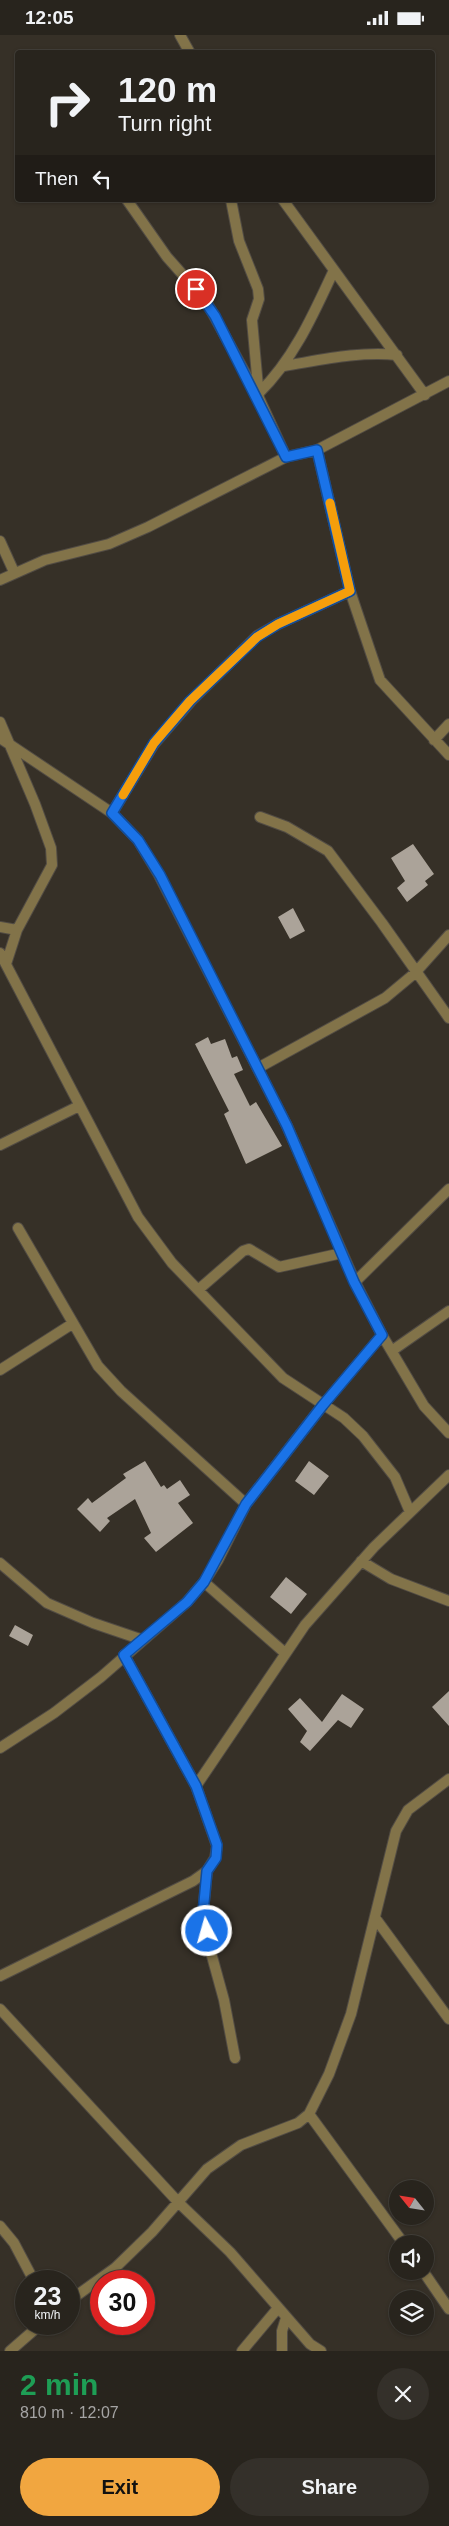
<!DOCTYPE html>
<meta charset="utf-8">
<style>
body{margin:0;font-family:Helvetica,sans-serif;background:#34302a;color:#f1f3f6;height:100vh;display:flex;flex-direction:column;font-size:19px;white-space:nowrap}
*{box-sizing:border-box;margin:0}
p{font-size:16px;color:#a5a4a4}
.icon{flex:none;width:28px;height:28px;fill:none;stroke:currentColor;stroke-width:2;stroke-linecap:round;stroke-linejoin:round}
.map{position:relative;height:2316px;overflow:hidden}
.panel{display:flex;flex-direction:column;background:#28241d;flex:1}
.panel>*{flex:none}
.banner{position:absolute;left:15px;top:15px;width:420px;height:152px;border-radius:5px;box-shadow:0 1px 4px #0004,0 0 0 1px #44413b;background:#28241d;color:#f1f3f6;overflow:hidden}
.needle{width:32px;rotate:300deg}
.fabs{position:absolute;left:389px;top:2145px;display:grid;gap:10px}
.fabs a{display:grid;place-items:center;width:45px;height:45px;border-radius:50%;background:#28241d;box-shadow:0 1px 4px #0004,0 0 0 1px #44413b;font-size:25px}
.speed{position:absolute;left:15px;top:2235px;display:flex;gap:10px;font-size:25px;font-weight:700;text-align:center}
.speed>*{display:grid;place-content:center;width:65px;height:65px;border-radius:50%;background:#28241d;box-shadow:0 1px 4px #0004,0 0 0 1px #44413b;line-height:1}
.speed small{font-size:12px;font-weight:400}
.speed .limit{border:8px solid #d22;background:#fff;color:#111}
.pin{position:absolute;display:grid;place-items:center;width:42px;height:42px;color:#fff;margin:-21px;border:2px solid #fff;border-radius:50%;box-shadow:0 1px 5px #0007}
.me{position:absolute;width:55px;margin:-28px;rotate:354deg;stroke-linejoin:round;filter:drop-shadow(0 0 4px #0008)}
.turn{display:flex;align-items:center;gap:18px;height:105px;padding:0 20px;font-size:22px}
.turn .icon{width:65px;height:65px;stroke-width:2.5}
.turn b{display:block;font-size:35px;line-height:42px}
.then{display:flex;align-items:center;height:48px;padding:0 20px;background:#0003;gap:10px;font-size:19px}
.round{display:grid;place-items:center;flex:none;width:52px;height:52px;border-radius:26px;background:#34302a}
.headline{display:flex;align-items:center;justify-content:space-between;height:85px;padding:0 20px}
h1{font-size:30px;font-weight:800;line-height:38px;color:#1e9e55}
.primary-button{display:flex;gap:10px;margin-top:auto;padding:10px 20px}
.primary-button a{flex:1;height:58px;border-radius:30px;background:#f1a640;color:#111;font-size:20px;font-weight:800;line-height:58px;text-align:center}
.primary-button a+a{background:#34302a;color:#f1f3f6}
.status{display:flex;justify-content:space-between;align-items:center;height:35px;padding:0 25px;background:#28241d;direction:ltr}
.status svg{height:14px;fill:currentColor}
.map>svg:first-child{display:block}
</style>
<div class="status"><b>12:05</b><svg viewBox="0 0 49 12"><path d="M0 12V9h3v3zM5 12V6h3v6zM10 12V3h3v9zM15 12V0h3v12zM26 1h20v11H26zM47 4h2v5h-2z"/></svg></div>
<div class="map">
<svg width="449" height="2316" viewBox="0 0 449 2316">
<rect width="100%" height="100%" fill="#363027"/>
<path fill="#aba399" d="M413,809L434,839L425,846L428,850L407,867L397,853L405,846L391,823Z
M293,873L305,896L290,904L278,882Z
M208,1002L211,1009L225,1004L232,1023L237,1021L243,1035L234,1039L250,1071L256,1067L282,1111L246,1129L224,1079L229,1076L195,1009Z
M145,1426L161,1452L164,1450L167,1454L180,1445L190,1460L178,1468L193,1488L156,1517L144,1503L151,1498L135,1464L107,1483L110,1486L100,1497L77,1474L88,1463L92,1468L126,1443L123,1439Z
M309,1426L329,1441L314,1460L295,1446Z
M286,1542L307,1559L291,1579L270,1562Z
M15,1590L33,1600L28,1611L9,1601Z
M449,1656V1691L432,1672Z
M342,1659L364,1674L351,1693L338,1685L310,1716L300,1707L307,1696L288,1674L300,1663L322,1687Z"/>
<g fill="none" stroke-linecap="round" stroke-linejoin="round">
<defs>
<path id="street" d="M180,0L190,18
M127,165L167,222L206,266L257,360
M231,165L239,206L258,254L259,264L252,285L259,363L286,422
M283,165L425,360
M284,331C321,325 359,316 397,320
M259,358C294,324 314,278 334,235
M317,415L350,556L380,645L449,720
M0,506L14,537
M0,545L45,525L109,509L148,492L286,422L317,415L449,346
M0,687L35,769L51,813L52,830L17,895L6,929
M0,703L112,778L138,805L159,840L287,1091L355,1247
M434,705L449,689
M112,778L154,709L191,666L257,601L278,589L350,556
M260,782L287,792L328,816L382,888L449,983
M0,892L17,895
M0,918L138,1182L172,1228L283,1343L344,1383L363,1401L395,1442L410,1477
M258,1033L385,963L415,938L449,900
M0,1110L79,1071
M18,1193L98,1331L121,1356L246,1469
M198,1255L243,1216L249,1214L279,1232L342,1218
M382,1300L424,1371L449,1398
M393,1315L449,1276
M0,1335L72,1289
M361,1526L391,1544L449,1566
M0,1528L47,1568L93,1588L143,1605
M204,1547L285,1618
M0,1713L54,1678L101,1642L187,1567L204,1547L218,1525L246,1469L323,1370L382,1300L355,1247L449,1154
M196,1751L305,1590L374,1512L449,1440
M207,1836L203,1878L210,1914L224,1965L235,2023
M376,1884L449,1984
M0,1941L193,1846L207,1836L215,1823L217,1811L196,1751L124,1620
M0,1974L179,2168L230,2217L310,2309L321,2316
M309,2079L404,2209
M0,2191L14,2208L34,2246
M423,2236L449,2274
M69,2266L115,2233L152,2197L207,2134L241,2110L298,2088L309,2079L329,2039L351,1979L396,1796L408,1775L449,1744
M10,2316L41,2289
M242,2316L278,2273
M282,2316V2296L286,2283"/>
</defs>
<use href="#street" stroke="#524c44" stroke-width="12"/>
<use href="#street" stroke="#827349" stroke-width="10"/>
</g>
<g fill="none" stroke-linecap="round" stroke-linejoin="round">
<defs>
<path id="route" d="M196,254L215,281L286,422L317,415L350,556L278,589L257,602L190,666L154,708L112,778L138,805L160,840L287,1091L354,1247L382,1300L323,1370L246,1469L204,1547L187,1567L124,1620L196,1751L217,1810L216,1823L207,1836L203,1878L207,1896"/>
</defs>
<use href="#route" stroke="#114b97" stroke-width="12"/>
<use href="#route" stroke="#1a73e8" stroke-width="9"/>
<path stroke="#f59e0b" stroke-width="9" d="M123,760L154,708L190,666L257,602L278,589L350,556L330,468"/>
</g>
</svg>
<div class="fabs">
<a><svg class="needle" viewBox="-14 -14 28 28"><path d="M0-13l5 13h-10z" fill="#e53935"/><path d="M0 13l5-13h-10z" fill="#a5a4a4"/></svg></a>
<a><svg class="icon" aria-label="sound" viewBox="0 0 24 24"><path d="M4 9h4l5-4v14l-5-4H4zM17 9q2 3 0 6"/></svg></a>
<a><svg class="icon" aria-label="layers" viewBox="0 0 24 24"><path d="M12 4l9 5-9 5-9-5zM3 14l9 5 9-5"/></svg></a>
</div>
<div class="speed"><div>23<small>km/h</small></div><div class="limit">30</div></div>
<div class="pin" style="left:196px;top:254px;background:#d93025"><svg class="icon" aria-label="arrive" viewBox="0 0 24 24"><path d="M6 21V4h12l-3 4 3 4H6"/></svg></div>
<svg class="me" style="left:207px;top:1896px" viewBox="-20 -20 40 40"><circle r="17" fill="#1a73e8" stroke="#fff" stroke-width="3"/><path d="M0-11L8 9 0 5-8 9z" fill="#fff"/></svg>
<div class="banner">
<div class="turn"><svg class="icon" aria-label="right" viewBox="0 0 24 24"><path d="M7 20v-9h11M14 6l5 5-5 5"/></svg><div><b>120 m</b>Turn right</div></div>
<div class="then">Then<svg class="icon" aria-label="left" viewBox="0 0 24 24"><path d="M17 20v-9H6M10 6l-5 5 5 5"/></svg></div>
</div>
</div>
<section class="panel">
<div class="headline"><div><h1>2 min</h1><p>810 m · 12:07</p></div><a class="round"><svg class="icon" aria-label="close" viewBox="0 0 24 24"><path d="M6 6l12 12M18 6L6 18"/></svg></a></div>
<div class="primary-button"><a>Exit</a><a>Share</a></div>
</section>
